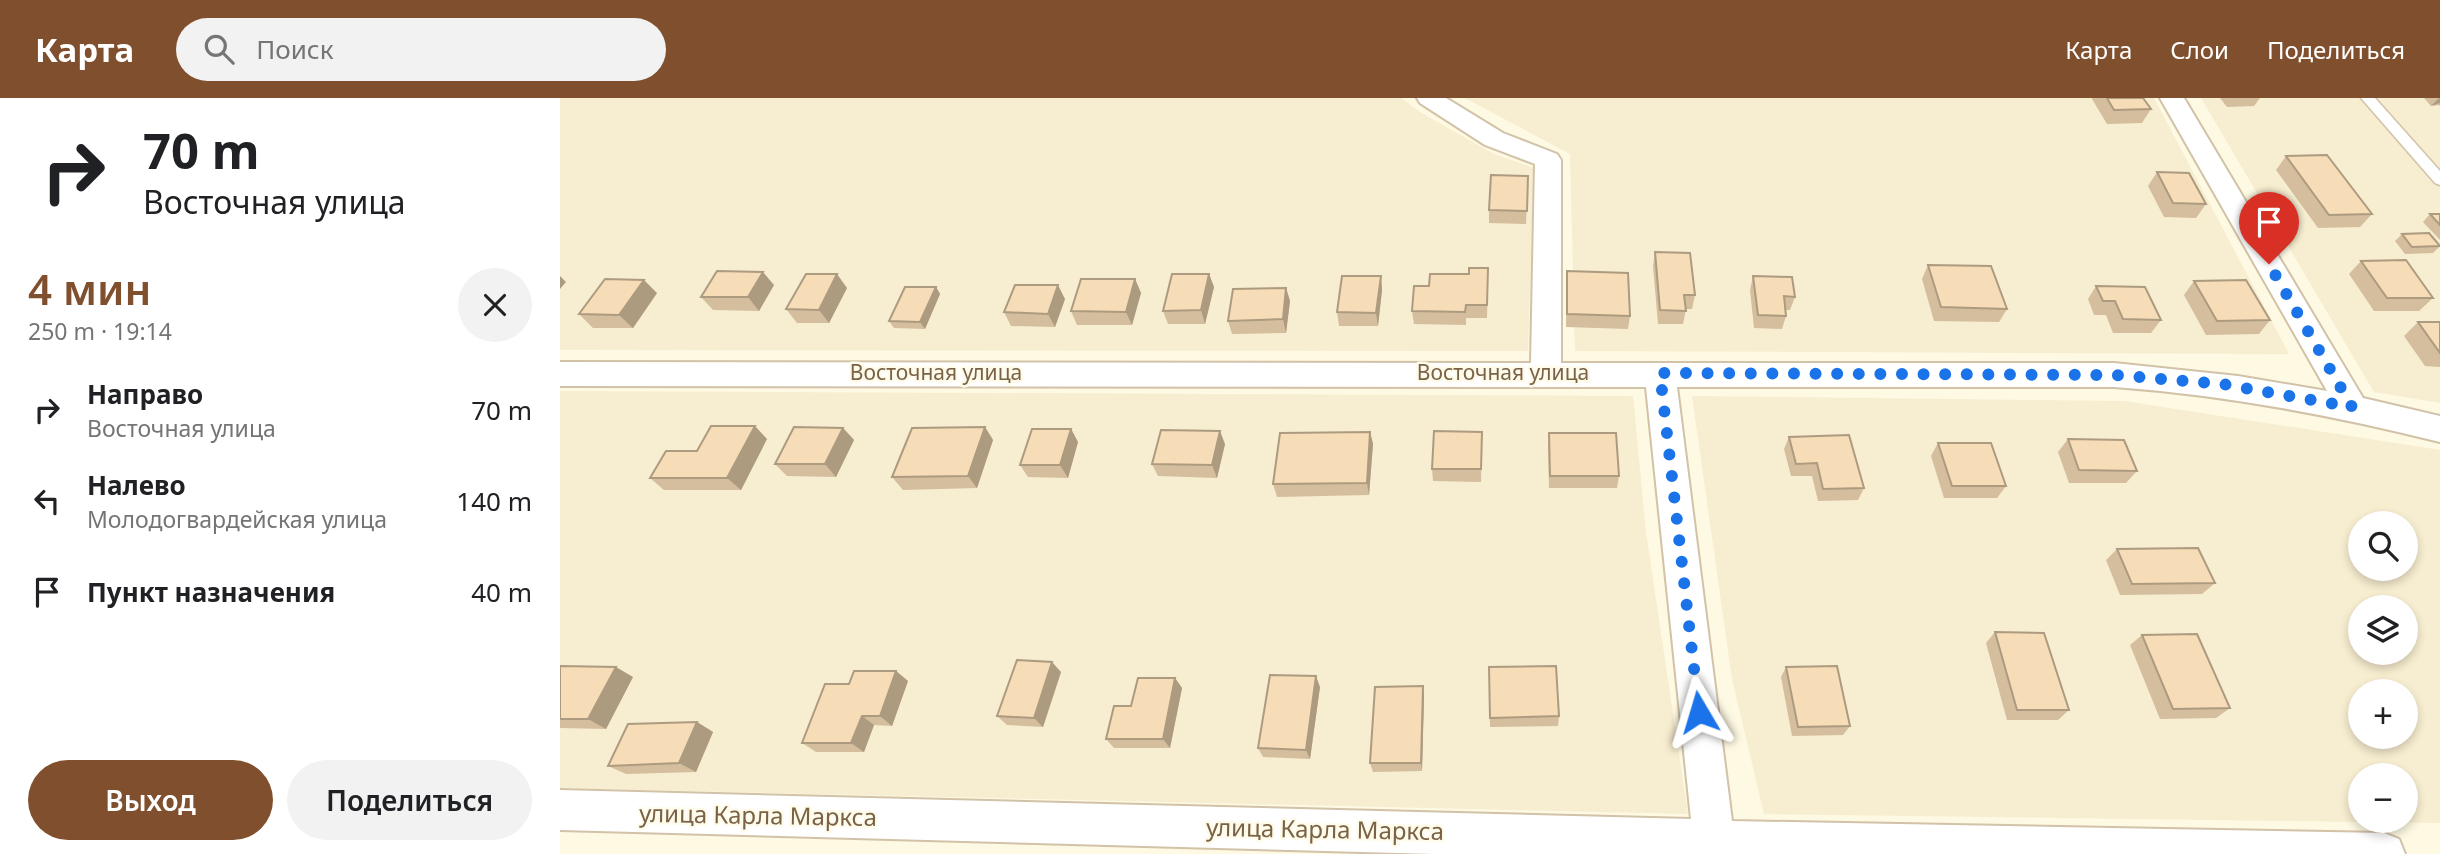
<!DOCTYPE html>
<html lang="ru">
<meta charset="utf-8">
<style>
body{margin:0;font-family:"Noto Sans",sans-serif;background:#f2f2f2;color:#202124;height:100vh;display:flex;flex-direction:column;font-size:26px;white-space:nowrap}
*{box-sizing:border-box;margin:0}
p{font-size:23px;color:#757577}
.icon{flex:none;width:38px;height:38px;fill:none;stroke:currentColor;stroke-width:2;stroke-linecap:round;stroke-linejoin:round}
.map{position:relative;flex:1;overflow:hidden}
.side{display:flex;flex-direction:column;background:#fff;width:560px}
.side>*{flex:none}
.top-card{background:#fff;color:#202124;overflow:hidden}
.fabs{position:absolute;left:1788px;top:413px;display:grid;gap:14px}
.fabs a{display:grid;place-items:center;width:70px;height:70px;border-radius:50%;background:#fff;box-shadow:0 4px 10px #0003;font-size:35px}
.pin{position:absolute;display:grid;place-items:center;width:60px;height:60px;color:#fff;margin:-72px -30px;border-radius:50% 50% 50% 0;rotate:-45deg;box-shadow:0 0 7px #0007}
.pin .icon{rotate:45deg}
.me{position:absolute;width:77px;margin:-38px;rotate:353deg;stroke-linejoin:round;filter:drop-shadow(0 0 5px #0008)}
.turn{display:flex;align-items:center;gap:24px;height:147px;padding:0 28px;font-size:32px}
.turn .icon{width:91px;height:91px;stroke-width:2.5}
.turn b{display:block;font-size:49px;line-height:60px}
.round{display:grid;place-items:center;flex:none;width:74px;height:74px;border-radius:37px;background:#f2f2f2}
.summary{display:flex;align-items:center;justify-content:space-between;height:119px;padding:0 28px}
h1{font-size:42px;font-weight:600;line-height:52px;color:#80502e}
.cta{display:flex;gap:14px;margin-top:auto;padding:14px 28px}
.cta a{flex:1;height:80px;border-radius:42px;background:#80502e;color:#fff;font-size:28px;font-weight:600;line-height:80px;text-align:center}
.cta a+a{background:#f2f2f2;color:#202124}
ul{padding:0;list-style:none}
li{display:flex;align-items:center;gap:21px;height:91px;padding:0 28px}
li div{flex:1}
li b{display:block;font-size:26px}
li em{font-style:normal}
header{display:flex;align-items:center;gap:42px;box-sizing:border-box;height:98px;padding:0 35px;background:#80502e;color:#fff}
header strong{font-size:33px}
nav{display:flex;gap:38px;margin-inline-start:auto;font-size:24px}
.search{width:490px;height:63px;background:#f2f2f2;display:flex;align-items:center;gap:18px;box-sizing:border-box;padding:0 24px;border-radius:38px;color:#757577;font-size:26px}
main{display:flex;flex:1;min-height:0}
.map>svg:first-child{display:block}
</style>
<header>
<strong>Карта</strong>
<div class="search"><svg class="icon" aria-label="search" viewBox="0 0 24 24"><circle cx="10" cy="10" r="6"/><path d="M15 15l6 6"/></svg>Поиск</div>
<nav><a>Карта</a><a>Слои</a><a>Поделиться</a></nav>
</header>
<main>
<section class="side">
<div class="top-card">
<div class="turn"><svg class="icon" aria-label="right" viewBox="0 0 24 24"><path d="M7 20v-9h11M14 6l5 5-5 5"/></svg><div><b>70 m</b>Восточная улица</div></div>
</div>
<div class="summary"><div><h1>4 мин</h1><p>250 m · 19:14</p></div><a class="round"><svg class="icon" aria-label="close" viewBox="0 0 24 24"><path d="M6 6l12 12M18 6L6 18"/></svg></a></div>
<ul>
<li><svg class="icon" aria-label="right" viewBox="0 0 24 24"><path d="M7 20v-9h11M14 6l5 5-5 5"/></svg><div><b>Направо</b><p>Восточная улица</p></div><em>70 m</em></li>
<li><svg class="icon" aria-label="left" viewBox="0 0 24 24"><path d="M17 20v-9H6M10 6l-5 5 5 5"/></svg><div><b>Налево</b><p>Молодогвардейская улица</p></div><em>140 m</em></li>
<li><svg class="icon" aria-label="arrive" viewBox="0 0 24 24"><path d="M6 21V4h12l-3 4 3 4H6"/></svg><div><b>Пункт назначения</b></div><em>40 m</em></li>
</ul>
<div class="cta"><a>Выход</a><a>Поделиться</a></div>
</section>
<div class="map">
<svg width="1880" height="756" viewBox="0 0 1880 756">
<rect width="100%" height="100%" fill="#fef9e2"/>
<path fill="#f7edd0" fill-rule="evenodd" d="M0,0H841L860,14L932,55L974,70L968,253L0,252Z
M905,0H1594L1729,256L1015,253L1010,56Z
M1641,0H1880V305L1814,294Z
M0,293L1073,298L1086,435L1128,716L0,690Z
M1132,298L1564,303L1880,352V725L1204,716L1172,581ZM1801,425H1846V471H1801ZM1801,509H1846V555H1801ZM1801,593H1846V639H1801ZM1801,677H1846V723H1801Z"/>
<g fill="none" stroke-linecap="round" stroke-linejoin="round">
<defs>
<path id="service" d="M1801,0H1815L1880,73V87L1875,85Z"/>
<path id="minor" d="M857,0H886L943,35L997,56L1001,62V265H1554L1678,278L1767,293L1600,0H1624L1803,300L1880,318V344C1772,317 1665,297 1554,289H1117L1172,723L1824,735L1839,741L1845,756H874L0,732V692L1131,721L1086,289L0,288V264L971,265L975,66L925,47L860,5Z"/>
</defs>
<use href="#service" stroke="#d1c2a8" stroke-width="3"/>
<use href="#minor" stroke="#d1c2a8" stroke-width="4"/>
<use href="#service" fill="#fff" fill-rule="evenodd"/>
<use href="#minor" fill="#fff" fill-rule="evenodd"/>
</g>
<path fill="#d4be9d" d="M1532,0H1583L1591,11L1582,25L1547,26L1532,1Z
M1660,0H1700L1694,8L1667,9Z
M1864,0H1880V8L1879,7L1871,8Z
M1726,58L1812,116L1800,129L1758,130L1716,72Z
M1597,74L1646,106L1636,120L1604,119L1588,88Z
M968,78L966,126L929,125V112Z
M1870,116H1880V142L1863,124Z
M1842,136L1880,148L1873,155L1845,156L1835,143Z
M1095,154L1135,197L1132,211H1126L1123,226H1098L1093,168Z
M1801,163L1873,200L1859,213H1814L1789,176Z
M1368,167L1447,211L1439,224L1374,223L1362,181Z
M928,170L927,220H906V227L854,226L852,213L909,176Z
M1007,173L1070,218L1068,231L1006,229Z
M649,176L654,189L645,226H608L603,213Z
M821,178L822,192L818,228H779L777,214Z
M1193,178L1235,199L1230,212H1226V218L1222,231L1194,230L1190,192Z
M575,181L581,195L572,227H517L511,213Z
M1634,183L1710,222L1699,236L1646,237L1624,197Z
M214,187L199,213L153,212L141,199Z
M1536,188L1601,222L1591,235H1553L1546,217H1534L1528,201Z
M376,189L380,196L365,231L334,230L329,223Z
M287,190L269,225H237L226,211Z
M726,190L730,203L726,235L672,236L668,223Z
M97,195L73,230H33L19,216Z
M505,201L495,229L451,228L444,214Z
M1858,224H1880V269L1865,268L1844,238Z
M425,329L433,342L417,390L343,392L332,379Z
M283,330L294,342L276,379L227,378L215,366Z
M511,331L518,344L508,380L468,379L460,367Z
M810,334L813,346L809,397L717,399L713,386Z
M922,334L921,384L873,383L872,371Z
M989,335L1059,378L1057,390H989L988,348Z
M1229,339L1304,390L1298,402L1258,403L1252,378H1231L1224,351Z
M207,341L181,392H104L90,380L137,353Z
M1508,341L1577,373L1566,385H1509L1498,354Z
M1378,345L1446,388L1437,400H1384L1371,358Z
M665,346L657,380L598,378L592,366Z
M1557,451L1655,485L1642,496L1560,497L1546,462Z
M1435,534L1509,612L1498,622H1447L1426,545Z
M1582,537L1670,610L1656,620L1600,621L1570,547Z
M0,568L73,579L46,631L0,630Z
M929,569L999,618L998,628L930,629Z
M1226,569L1290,628L1283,637L1232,638L1221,579Z
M336,573L348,583L332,628L314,627L304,654H256L242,645L289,586Z
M501,574L483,629L447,627L437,618Z
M615,580L622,590L610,650H554L546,641L571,608Z
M863,588L864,598L862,673L813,674L810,665Z
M760,589L750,661L703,659L698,650Z
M137,624L153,634L136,674L66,676L48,668Z"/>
<path fill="#ad9b80" d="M1879,0H1880V5L1871,8Z
M203,174L214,187L199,213L188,199Z
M277,176L287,190L269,225L259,212Z
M649,176L654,189L645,226L641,212Z
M0,178L6,184L0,191Z
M821,178L822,192L818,228L816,215Z
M575,181L581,195L572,227L566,214Z
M84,182L97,195L73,230L59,217Z
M498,187L505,201L495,229L488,216Z
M376,189L380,196L365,231L360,224Z
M726,190L730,203L726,235L723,221Z
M195,328L207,341L181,392L167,380Z
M425,329L433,342L417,390L408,378Z
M283,330L294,342L276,379L265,366Z
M511,331L518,344L508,380L500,367Z
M660,333L665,346L657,380L652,367Z
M810,334L813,346L809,397L807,385Z
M492,564L501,574L483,629L474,620Z
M56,569L73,579L46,631L28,621Z
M336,573L348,583L332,628L320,618Z
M756,578L760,589L750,661L746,652Z
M615,580L622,590L610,650L603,641Z
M863,588L864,598L862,673L861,665Z
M302,618L314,627L304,654L291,645Z
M137,624L153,634L136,674L119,665Z"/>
<path fill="#f7ddb7" stroke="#ad9b80" stroke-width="2" d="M1547,0H1583L1591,11L1554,12Z
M1767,57L1812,116L1769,117L1726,58Z
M1597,74L1629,75L1646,106L1613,105Z
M931,77L968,78L967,113L929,112Z
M1870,116H1880V127Z
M1869,135L1880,148L1852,149L1842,136Z
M1095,154L1130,155L1135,197H1124L1126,213L1100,212Z
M1846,162L1873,200H1827L1801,163Z
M1368,167L1431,168L1447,211L1381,209Z
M909,170H928L927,207H906L905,214L852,213L854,188H869L870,176H909Z
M157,173L203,174L188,199H141Z
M1007,173L1068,175L1070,218L1007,216Z
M246,176H277L259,212L226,211Z
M612,176H649L641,212L603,213Z
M782,178H821L816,215L777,214Z
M1193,178L1232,179L1235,199L1224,198L1226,218L1198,217Z
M45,181L84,182L59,217L19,216Z
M521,181H575L566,214L511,213Z
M1686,182L1710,222L1657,223L1634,183Z
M455,187H498L488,216L444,214Z
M1536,188L1585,189L1601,222L1563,221L1555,203H1543Z
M345,189H376L360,224L329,223Z
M726,190L723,221L668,223L673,191Z
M1858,224H1880V255Z
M151,328H195L167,380H90L106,353H137Z
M234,329L283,330L265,366H215Z
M425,329L408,378L332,379L352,330Z
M472,331H511L500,367H460Z
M601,332L660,333L652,367L592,366Z
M874,333L922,334L921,371H872Z
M810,334L807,385L713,386L720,335Z
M989,335H1056L1059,378H990Z
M1289,337L1304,390L1263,391L1257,365L1236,366L1229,339Z
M1508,341L1564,342L1577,373L1519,372Z
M1378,345H1431L1446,388H1392Z
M1638,450L1655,485L1572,486L1557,451Z
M1435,534L1484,535L1509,612H1457Z
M1637,536L1670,610L1613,611L1582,537Z
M457,562L492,564L474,620L437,618Z
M0,568L56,569L28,621H0Z
M996,568L999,618L930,620L929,569Z
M1277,568L1290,628L1238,629L1226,569Z
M294,573H336L320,618H302L291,645H242L265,586H289Z
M710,577L756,578L746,652L698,650Z
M578,580H615L603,641H546L554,608H571Z
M863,588L861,665H810L815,589Z
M137,624L119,665L48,668L68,626Z"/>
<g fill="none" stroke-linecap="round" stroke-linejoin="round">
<path stroke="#1a73e8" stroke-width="12" stroke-dasharray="0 21.6" d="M1139,614L1100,275L1554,277L1662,286L1792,309L1709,166"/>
</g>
<g text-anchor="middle" stroke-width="5" stroke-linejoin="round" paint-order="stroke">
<g font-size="21" fill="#796246" stroke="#fffbea">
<text x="376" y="282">Восточная улица</text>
<text x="943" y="282">Восточная улица</text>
</g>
<g font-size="24" fill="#796246" stroke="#fffbea">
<text transform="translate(198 718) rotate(1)" y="8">улица Карла Маркса</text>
<text transform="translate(765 732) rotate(1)" y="8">улица Карла Маркса</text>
</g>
</g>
</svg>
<div class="fabs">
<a><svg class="icon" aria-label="search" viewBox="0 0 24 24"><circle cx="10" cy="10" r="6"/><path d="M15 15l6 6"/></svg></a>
<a><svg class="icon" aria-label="layers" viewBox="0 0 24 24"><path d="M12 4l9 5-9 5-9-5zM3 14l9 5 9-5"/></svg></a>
<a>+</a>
<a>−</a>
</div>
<div class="pin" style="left:1709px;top:166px;background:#d93025"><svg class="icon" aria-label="arrive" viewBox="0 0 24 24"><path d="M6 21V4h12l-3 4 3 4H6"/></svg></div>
<svg class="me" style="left:1139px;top:614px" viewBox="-20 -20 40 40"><path d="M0-17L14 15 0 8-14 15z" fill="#1a73e8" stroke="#fff" stroke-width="4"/></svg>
</div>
</main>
